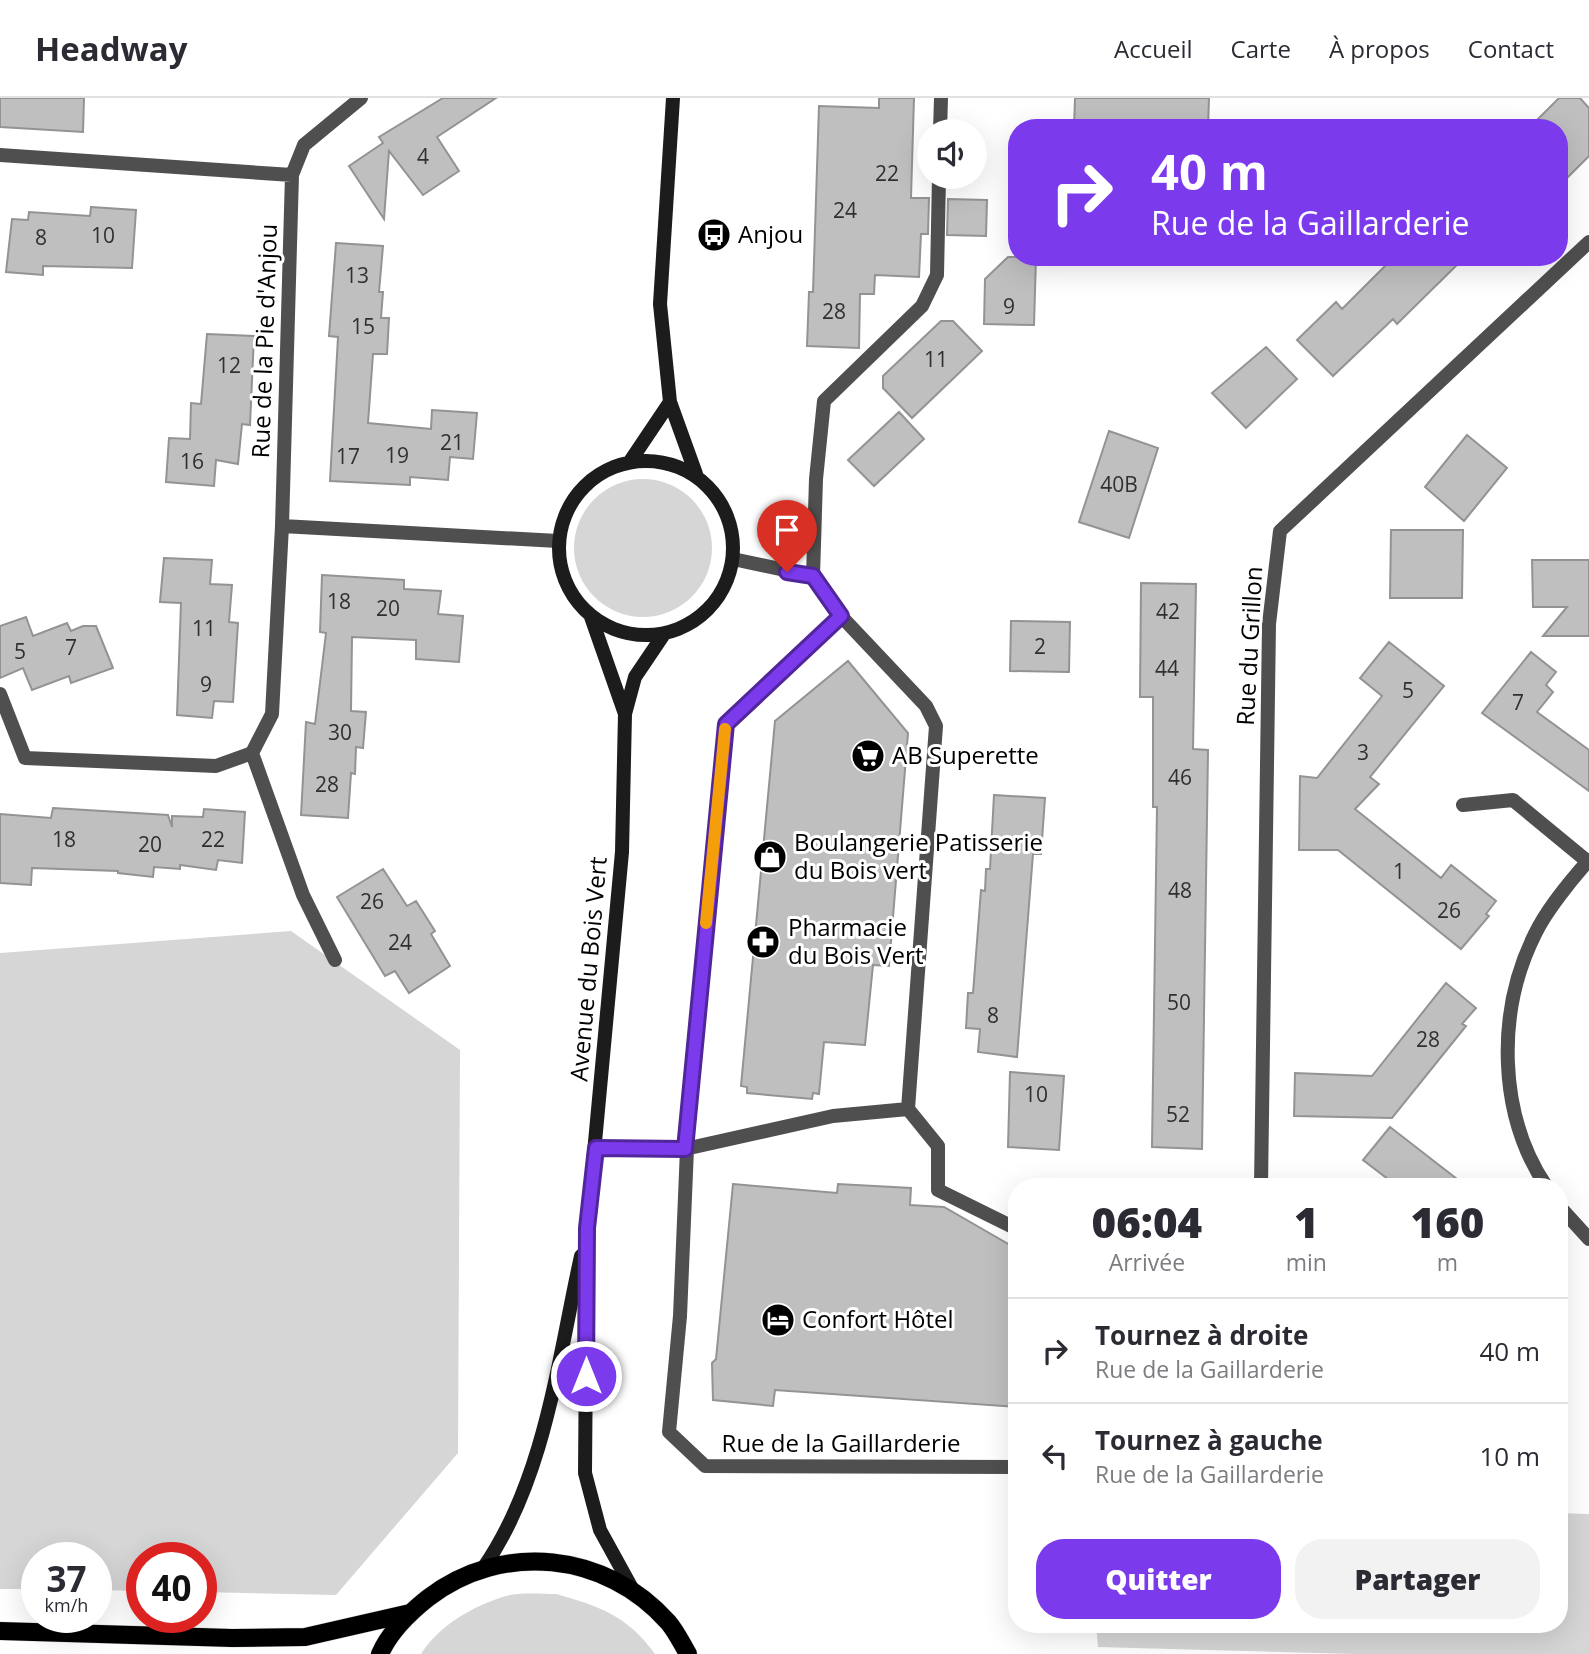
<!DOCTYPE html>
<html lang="fr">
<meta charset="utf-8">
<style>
body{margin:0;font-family:"Open Sans",sans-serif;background:#f2f2f3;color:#2b2b33;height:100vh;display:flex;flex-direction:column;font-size:26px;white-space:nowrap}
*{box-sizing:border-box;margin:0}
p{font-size:23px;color:#7c7c81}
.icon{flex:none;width:38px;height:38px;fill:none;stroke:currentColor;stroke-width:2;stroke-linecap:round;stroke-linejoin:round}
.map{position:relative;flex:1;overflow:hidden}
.panel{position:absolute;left:1008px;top:1080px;width:560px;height:455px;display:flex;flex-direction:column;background:#fff;border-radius:28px;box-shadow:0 7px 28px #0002}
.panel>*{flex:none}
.banner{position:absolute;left:1008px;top:21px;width:560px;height:147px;border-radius:28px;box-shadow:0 7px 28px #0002;background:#7c3aed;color:#fff;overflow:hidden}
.tools{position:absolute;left:917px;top:21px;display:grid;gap:14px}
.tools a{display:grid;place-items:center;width:70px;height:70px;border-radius:50%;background:#fff;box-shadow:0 7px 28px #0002;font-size:35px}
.speed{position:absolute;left:21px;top:1444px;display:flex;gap:14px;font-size:35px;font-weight:700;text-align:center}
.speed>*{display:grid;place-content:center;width:91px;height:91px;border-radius:50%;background:#fff;box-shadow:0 7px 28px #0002;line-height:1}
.speed small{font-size:18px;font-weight:400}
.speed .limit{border:10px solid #d22;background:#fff;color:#111}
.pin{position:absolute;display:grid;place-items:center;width:60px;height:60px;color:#fff;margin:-72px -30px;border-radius:50% 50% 50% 0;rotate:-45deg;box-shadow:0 0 7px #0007}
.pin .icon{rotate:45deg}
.me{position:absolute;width:77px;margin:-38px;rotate:0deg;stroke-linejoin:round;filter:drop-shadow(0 0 5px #0008)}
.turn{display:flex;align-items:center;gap:24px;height:147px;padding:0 28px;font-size:32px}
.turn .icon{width:91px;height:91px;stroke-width:2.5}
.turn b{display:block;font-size:49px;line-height:60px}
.eta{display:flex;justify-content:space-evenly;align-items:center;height:119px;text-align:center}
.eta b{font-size:42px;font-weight:800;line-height:49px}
.button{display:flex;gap:14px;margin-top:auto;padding:14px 28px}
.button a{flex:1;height:80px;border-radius:28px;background:#7c3aed;color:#fff;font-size:28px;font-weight:800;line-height:80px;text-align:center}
.button a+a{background:#f2f2f3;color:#2b2b33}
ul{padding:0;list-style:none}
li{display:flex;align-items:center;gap:21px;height:105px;padding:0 28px;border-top:2px solid #e1e1e2}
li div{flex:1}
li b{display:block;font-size:26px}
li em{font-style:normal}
header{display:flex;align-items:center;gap:42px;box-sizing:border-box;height:98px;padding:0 35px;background:#fff;border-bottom:2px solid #e1e1e2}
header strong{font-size:33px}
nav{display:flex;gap:38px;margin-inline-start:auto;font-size:24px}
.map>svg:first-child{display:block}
</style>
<header>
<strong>Headway</strong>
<nav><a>Accueil</a><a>Carte</a><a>À propos</a><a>Contact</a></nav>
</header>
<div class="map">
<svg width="1589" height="1556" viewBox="0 0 1589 1556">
<rect width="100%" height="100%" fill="#fff"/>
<path fill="#d6d6d6" d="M574 450a69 69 0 1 1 138 0a69 69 0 1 1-138 0Z
M291,833L460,952L458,1355L336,1497L201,1494V1460H142V1493L96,1492V1460H37V1491H0V855Z
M1559,1415L1589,1416V1556H1354L1098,1549L1096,1526H1559Z
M556,1496C599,1508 628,1518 655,1556H421C439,1527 475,1507 506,1498C521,1494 540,1496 556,1496Z"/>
<path fill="#bfbfbf" stroke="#939393" stroke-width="2" d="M0,0H84L83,34L0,29Z
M443,0H496L437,39L459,73L423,97L389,53L384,121L349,68L383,45L379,39Z
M879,0H914L911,100H929L928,136H921L919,179L875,177L874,196H860L859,250L807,248L809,194H813L819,8L879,10Z
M1075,0H1209L1208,30H1074Z
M1559,0H1580L1589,10V58L1559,88V30H1529Z
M948,101L987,102L986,138L947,137Z
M91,109L136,112L132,170L43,168V177L6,174L12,121L28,122L29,114L90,118Z
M336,145L383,148L379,194H383L381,220H389L387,256H373L368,325L431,331L432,312L477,315L473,361L450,359L448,382L410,379V387L330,383L338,239L329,238Z
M1008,159H1036L1034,227L984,226L985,181Z
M1394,159H1465L1397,226L1393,221L1333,278L1297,242L1336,204L1342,211Z
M941,223H953L982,253L912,320L883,290V278Z
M207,236L254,238L250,327L242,326L238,366L216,362L214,388L166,384L169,340L190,341L191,305L201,306Z
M1266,249L1297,281L1246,330L1212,295Z
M899,314L924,341L874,388L848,362Z
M1109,333L1158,350L1129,440L1079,424Z
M1467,337L1507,370L1464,423L1425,389Z
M1391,432H1463L1462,500H1390Z
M164,460L212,462L210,486L232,487L229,524L238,525L233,604L214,603L212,620L177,617L181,505L160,504Z
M1532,462H1589V538H1543L1567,509H1533Z
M322,477L404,482V491L441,493L438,516L463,518L459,564L416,561V542L352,539L351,613L366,614L363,650L356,649L355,676L351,675L348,720L301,717L306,624L315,626L326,535L320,534Z
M1141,485L1196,486L1193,651L1208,652L1202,1051L1152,1049L1157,709H1153V599H1140Z
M26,519L33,538L67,525L71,533L83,528H96L113,570L71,585L69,578L32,592L23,570L0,580V528Z
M1011,523L1070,524L1069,574L1010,573Z
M1389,544L1444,588L1370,679L1379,686L1355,711L1441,780L1451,767L1496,803L1486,816L1489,818L1461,851L1338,752H1299L1300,678L1317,680L1382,598L1360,580Z
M1531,554L1556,574L1546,587L1553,594L1537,614L1589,652V693L1482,615Z
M848,563L908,635L889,868L873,867L865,947L824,944L819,996L813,995L812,1001L747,995V989L741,988L775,623Z
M994,697L1045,700L1041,756H1033L1017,959L978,954L980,931L966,930L968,895H973L981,792L985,793L986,771H990Z
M53,710L168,717L172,729V718L203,719L204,711L245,714L242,765L218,762L216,772L180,767V771L154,769L153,779L118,775V773L32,770L31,787L0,785V716L51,720Z
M383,771L407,808L416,803L435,833L431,836L450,868L409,895L395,873L385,878L337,799Z
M1446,885L1476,910L1462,926L1466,928L1392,1020L1294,1018L1295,975L1372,978Z
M1010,974L1064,978L1059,1052L1008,1049Z
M1390,1029L1466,1088H1397L1363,1062Z
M733,1086L837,1095L838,1086L911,1090L910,1107L944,1109L1017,1151V1309L775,1292L773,1308L713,1302L712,1265L716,1261Z"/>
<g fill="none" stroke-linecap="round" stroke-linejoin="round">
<defs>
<path id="primary" d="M0,1533L232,1540L305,1539L410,1515
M380,1556C390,1533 409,1515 428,1500C502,1443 606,1454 668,1524C676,1533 682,1546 688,1556"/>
</defs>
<use href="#primary" stroke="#dbdbdb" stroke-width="19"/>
<path stroke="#4f4f4f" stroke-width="14" d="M361,0L304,47L292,77L282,428L558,443
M940,33L941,0
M0,57L292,77
M282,428L272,616L252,655L303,797L335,862
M813,478L816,381L824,303L922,208L937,177L939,79
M841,518L726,626L689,1003L680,1218L669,1334L705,1368L1017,1369
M0,596L25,660L216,668L252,655
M1463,707L1513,702L1587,763
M908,1011L938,1048V1092L1017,1131
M596,1050L685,1051L833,1018L908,1011L936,628L926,608L841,518L813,478L733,461
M1261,1088L1269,526L1280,433L1589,144
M1546,1088C1498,1016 1496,914 1535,836C1546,813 1572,781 1589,762
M1559,1108L1589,1141"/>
<path stroke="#1c1c1c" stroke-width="14" d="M673,0L660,206L670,304L696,376
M631,362L670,304
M559 450a87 87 0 1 1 174 0a87 87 0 1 1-174 0Z
M591,519L625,616
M484,1469C545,1380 558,1262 581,1158
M633,1492L600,1432L585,1375L587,1130L622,754L625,616L635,579L664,536"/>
<use href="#primary" stroke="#000" stroke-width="18"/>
</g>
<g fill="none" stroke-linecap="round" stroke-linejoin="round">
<defs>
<path id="route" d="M586,1278L587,1130L596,1050L685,1051L726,626L841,518L813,478L787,474"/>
</defs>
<use href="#route" stroke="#51269a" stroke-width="18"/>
<use href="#route" stroke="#7c3aed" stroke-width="12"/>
<path stroke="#f59e0b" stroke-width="12" d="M706,825L725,631"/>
</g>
<defs>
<symbol id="bus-disc" viewBox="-11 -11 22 22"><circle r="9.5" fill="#000" stroke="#fff"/><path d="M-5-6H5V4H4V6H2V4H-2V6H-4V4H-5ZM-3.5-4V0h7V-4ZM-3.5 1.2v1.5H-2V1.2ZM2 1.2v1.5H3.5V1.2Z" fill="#fff"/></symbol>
<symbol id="supermarket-disc" viewBox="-11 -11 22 22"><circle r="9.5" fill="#000" stroke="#fff"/><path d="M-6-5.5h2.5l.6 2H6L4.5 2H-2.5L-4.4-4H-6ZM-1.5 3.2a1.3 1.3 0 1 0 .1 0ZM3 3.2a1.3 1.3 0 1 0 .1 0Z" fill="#fff"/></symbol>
<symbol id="shop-disc" viewBox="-11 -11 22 22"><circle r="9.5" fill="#000" stroke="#fff"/><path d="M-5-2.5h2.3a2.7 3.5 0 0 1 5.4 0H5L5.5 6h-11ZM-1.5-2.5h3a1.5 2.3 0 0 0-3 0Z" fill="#fff"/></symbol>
<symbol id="pharmacy-disc" viewBox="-11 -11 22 22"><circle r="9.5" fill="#000" stroke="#fff"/><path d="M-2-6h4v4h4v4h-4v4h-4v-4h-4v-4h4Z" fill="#fff"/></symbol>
<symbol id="hotel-disc" viewBox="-11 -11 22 22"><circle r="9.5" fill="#000" stroke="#fff"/><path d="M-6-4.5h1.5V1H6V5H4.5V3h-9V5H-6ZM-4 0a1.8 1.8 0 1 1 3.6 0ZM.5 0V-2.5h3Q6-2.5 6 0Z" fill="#fff"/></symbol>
</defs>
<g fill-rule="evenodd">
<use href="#bus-disc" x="695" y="118" width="38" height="38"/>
<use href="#supermarket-disc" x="849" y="639" width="38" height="38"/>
<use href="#shop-disc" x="751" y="740" width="38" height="38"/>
<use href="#pharmacy-disc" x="744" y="825" width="38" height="38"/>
<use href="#hotel-disc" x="759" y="1203" width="38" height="38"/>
</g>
<g text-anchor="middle" stroke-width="6" stroke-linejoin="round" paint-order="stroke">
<g font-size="21" fill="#303030">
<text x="423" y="66">4</text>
<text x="887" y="83">22</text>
<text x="845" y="120">24</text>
<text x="103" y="145">10</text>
<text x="41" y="147">8</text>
<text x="357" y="185">13</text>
<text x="1009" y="216">9</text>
<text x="834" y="221">28</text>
<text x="363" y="236">15</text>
<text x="936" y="269">11</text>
<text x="229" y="275">12</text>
<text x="452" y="352">21</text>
<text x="397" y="365">19</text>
<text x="348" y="366">17</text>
<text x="192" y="371">16</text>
<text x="1119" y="394">40B</text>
<text x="339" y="511">18</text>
<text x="388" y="518">20</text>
<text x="1168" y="521">42</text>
<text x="204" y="538">11</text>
<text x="1040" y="556">2</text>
<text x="71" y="557">7</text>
<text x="20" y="561">5</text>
<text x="1167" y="578">44</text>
<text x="206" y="594">9</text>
<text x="1408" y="600">5</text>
<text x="1518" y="612">7</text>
<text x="340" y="642">30</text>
<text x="1363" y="662">3</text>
<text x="1180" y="687">46</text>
<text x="327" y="694">28</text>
<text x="64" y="749">18</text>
<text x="213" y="749">22</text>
<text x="150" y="754">20</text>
<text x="1399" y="781">1</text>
<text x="1180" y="800">48</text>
<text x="372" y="811">26</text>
<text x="1449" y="820">26</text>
<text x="400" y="852">24</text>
<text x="1179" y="912">50</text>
<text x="993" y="925">8</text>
<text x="1428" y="949">28</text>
<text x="1036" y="1004">10</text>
<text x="1178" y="1024">52</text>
</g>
<g font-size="24" fill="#000" stroke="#fff" text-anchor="start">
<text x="738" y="145">Anjou</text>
<text x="892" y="666">AB Superette</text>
<text x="794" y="753">Boulangerie Patisserie<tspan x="794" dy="28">du Bois vert</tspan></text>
<text x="788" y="838">Pharmacie<tspan x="788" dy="28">du Bois Vert</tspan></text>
<text x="802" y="1230">Confort Hôtel</text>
</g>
<g font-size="24" fill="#000" stroke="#fff">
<text transform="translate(265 243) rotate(-88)" y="8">Rue de la Pie d'Anjou</text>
<text transform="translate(1250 548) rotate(-87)" y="8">Rue du Grillon</text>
<text transform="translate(589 871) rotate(-85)" y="8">Avenue du Bois Vert</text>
<text x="841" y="1354">Rue de la Gaillarderie</text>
</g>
</g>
</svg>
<div class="tools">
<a><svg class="icon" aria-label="sound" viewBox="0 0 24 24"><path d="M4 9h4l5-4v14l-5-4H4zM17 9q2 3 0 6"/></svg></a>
</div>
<div class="speed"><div>37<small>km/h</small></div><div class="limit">40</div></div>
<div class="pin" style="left:787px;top:474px;background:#d93025"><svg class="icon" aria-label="arrive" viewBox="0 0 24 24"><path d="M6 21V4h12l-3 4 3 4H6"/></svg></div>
<svg class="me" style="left:586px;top:1278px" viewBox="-20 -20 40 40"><circle r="17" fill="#7c3aed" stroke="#fff" stroke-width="3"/><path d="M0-11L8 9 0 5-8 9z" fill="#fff"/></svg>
<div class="banner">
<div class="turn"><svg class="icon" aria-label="right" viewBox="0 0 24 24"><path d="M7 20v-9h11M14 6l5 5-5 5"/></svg><div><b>40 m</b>Rue de la Gaillarderie</div></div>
</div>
<section class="panel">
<div class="eta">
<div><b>06:04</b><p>Arrivée</p></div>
<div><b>1</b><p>min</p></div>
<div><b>160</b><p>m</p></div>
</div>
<ul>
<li><svg class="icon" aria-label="right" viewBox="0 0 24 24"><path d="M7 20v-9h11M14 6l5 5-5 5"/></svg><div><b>Tournez à droite</b><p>Rue de la Gaillarderie</p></div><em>40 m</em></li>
<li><svg class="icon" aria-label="left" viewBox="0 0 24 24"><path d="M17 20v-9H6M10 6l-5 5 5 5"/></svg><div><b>Tournez à gauche</b><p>Rue de la Gaillarderie</p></div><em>10 m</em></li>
</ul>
<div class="button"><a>Quitter</a><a>Partager</a></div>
</section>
</div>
